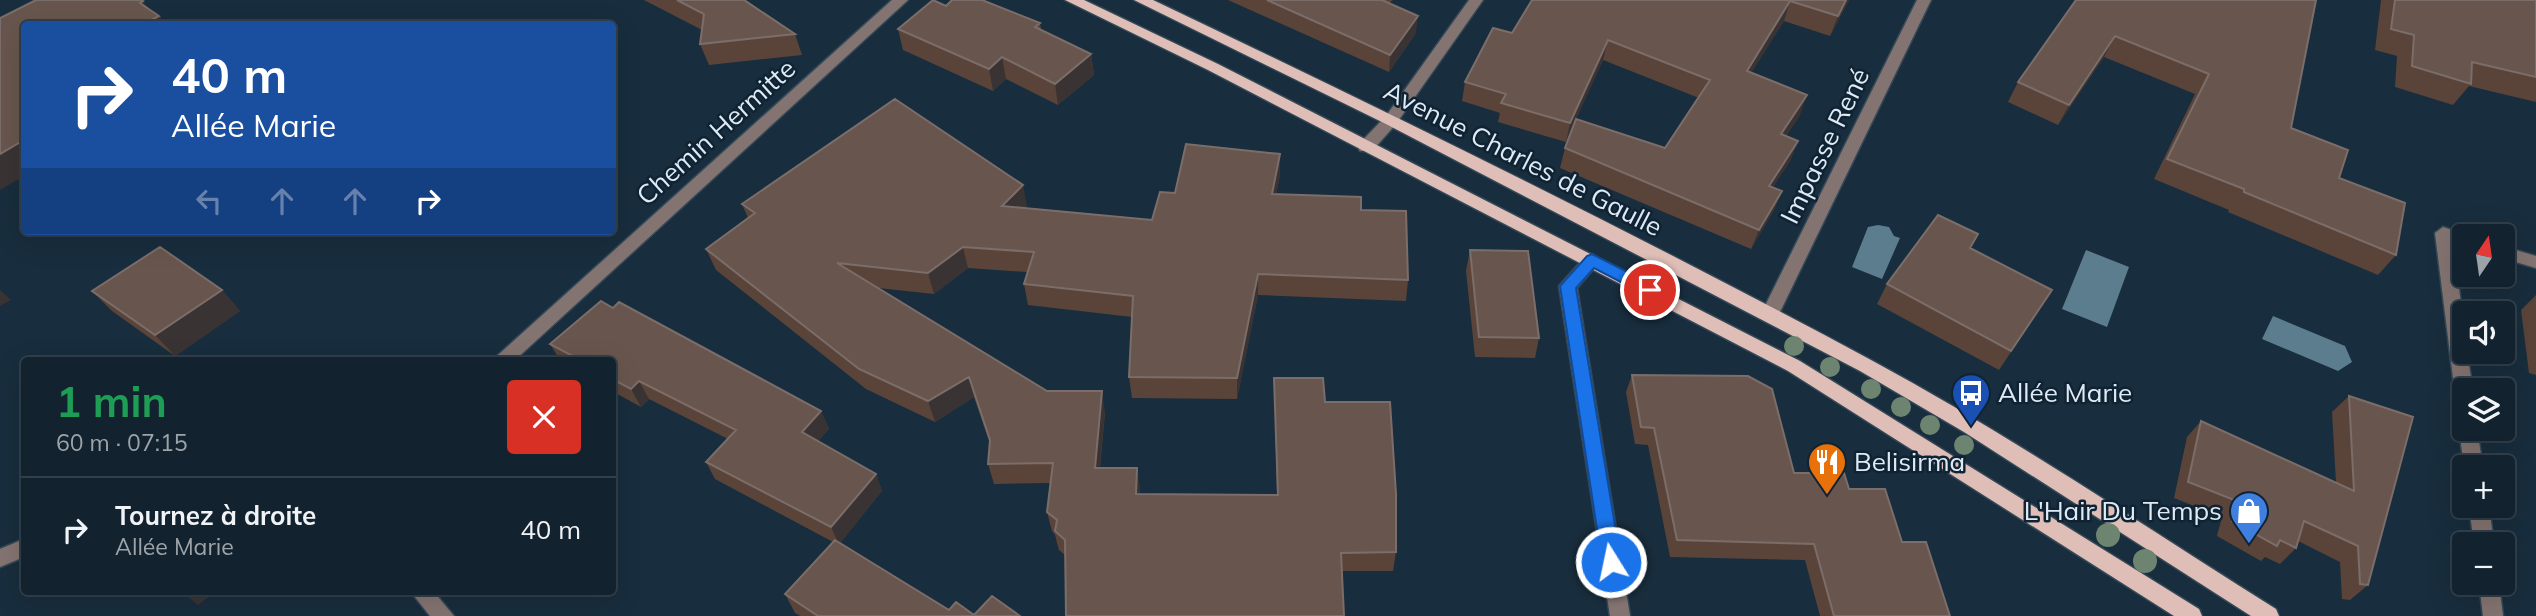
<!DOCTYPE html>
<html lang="fr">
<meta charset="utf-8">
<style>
body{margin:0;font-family:Mulish,sans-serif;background:#1b2a36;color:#f1f3f6;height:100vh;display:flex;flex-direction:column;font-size:26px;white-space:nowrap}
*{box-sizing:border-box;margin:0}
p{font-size:23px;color:#9ca4aa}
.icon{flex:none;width:38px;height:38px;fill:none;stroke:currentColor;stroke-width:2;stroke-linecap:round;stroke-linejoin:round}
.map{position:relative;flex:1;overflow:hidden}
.side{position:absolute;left:21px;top:357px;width:595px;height:238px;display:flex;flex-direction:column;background:#12222e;border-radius:7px;box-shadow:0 7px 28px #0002,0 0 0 2px #313f4a}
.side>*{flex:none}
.guide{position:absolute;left:21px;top:21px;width:595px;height:214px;border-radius:7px;box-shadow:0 7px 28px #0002,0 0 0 2px #313f4a;background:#1a4fa0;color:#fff;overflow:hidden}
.needle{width:46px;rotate:13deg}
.controls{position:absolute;left:2452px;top:224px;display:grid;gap:14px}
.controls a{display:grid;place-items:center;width:63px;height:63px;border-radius:7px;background:#12222e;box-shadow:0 7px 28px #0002,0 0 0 2px #313f4a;font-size:35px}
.pin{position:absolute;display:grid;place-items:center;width:60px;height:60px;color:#fff;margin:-30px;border:4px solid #fff;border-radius:50%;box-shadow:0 2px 7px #0007}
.me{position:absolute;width:77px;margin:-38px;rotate:350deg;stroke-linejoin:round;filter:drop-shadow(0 0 5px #0008)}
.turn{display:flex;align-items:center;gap:24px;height:147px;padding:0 35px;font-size:32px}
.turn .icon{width:91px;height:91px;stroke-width:2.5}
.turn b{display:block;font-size:49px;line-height:60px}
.lanes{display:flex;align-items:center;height:66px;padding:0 35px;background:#0003;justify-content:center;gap:35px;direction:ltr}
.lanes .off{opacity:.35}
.round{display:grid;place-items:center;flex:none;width:74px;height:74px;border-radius:7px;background:#1b2a36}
.head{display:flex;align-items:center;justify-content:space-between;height:119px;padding:0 35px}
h1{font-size:42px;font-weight:700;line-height:52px;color:#1e9e55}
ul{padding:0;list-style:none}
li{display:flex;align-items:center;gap:21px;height:105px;padding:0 35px;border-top:2px solid #313f4a}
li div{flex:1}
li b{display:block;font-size:26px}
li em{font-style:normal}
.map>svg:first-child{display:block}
</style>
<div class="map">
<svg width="2536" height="616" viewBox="0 0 2536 616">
<rect width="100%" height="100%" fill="#182d3d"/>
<path fill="#5c7d8d" d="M1878,225L1889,227L1894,236L1900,238L1882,279L1852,267L1868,227Z
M2086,250L2129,267L2107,327L2062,309Z
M2273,316L2345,346L2352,362L2338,371L2262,339Z"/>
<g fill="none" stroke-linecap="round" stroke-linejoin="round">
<defs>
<path id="minor" d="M892,0H908L515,360H495L498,355Z
M1469,0H1483L1396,124L1372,151H1360L1358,147L1360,143L1386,116Z
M1917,0H1931L1779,314L1776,319H1764L1761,314Z
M2443,227L2470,236H2464V246L2453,243L2464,326V352H2467L2473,390H2464V401L2457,399L2455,394L2435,233Z
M2502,246L2536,256V268L2502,258Z
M1592,254L1601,260L1577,288L1630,616H1610L1559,286L1586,256Z
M2464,423V429H2477L2483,467H2464L2459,429Z
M2469,506H2489L2494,544H2474Z
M24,539V557L0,567V549Z
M2479,583H2499L2503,616H2483Z
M411,592H434L454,616H430Z"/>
<path id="major" d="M1065,0H1084L1218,64L1800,361L2199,609L2202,616H2174L1788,371L1208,70Z
M1134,0H1153C1394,115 1635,233 1871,360C2010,435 2142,525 2276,609L2279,616H2251L1964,432L1860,371L1386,124Z"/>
</defs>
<use href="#minor" stroke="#344857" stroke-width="3"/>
<use href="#major" stroke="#344857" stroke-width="3"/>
<use href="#minor" fill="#847471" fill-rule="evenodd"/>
<use href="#major" fill="#debeb7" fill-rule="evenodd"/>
</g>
<g fill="#6d8570">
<circle cx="1794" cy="346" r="10"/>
<circle cx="1830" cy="367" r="10"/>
<circle cx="1871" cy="389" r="10"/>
<circle cx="1901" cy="407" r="10"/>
<circle cx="1930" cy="425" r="10"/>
<circle cx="1964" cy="445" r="10"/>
<circle cx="2108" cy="535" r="12"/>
<circle cx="2145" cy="561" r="12"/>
</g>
<path fill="#5a443a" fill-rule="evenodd" d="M644,0H746L795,34L802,55L709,65L700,44L702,30Z
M1228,0H1393L1389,3L1416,33L1389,72Z
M1532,0H1849L1830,36L1784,21L1751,73L1800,115L1786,136L1798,141L1790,161L1773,187L1782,191L1774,210L1751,249L1560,168L1565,148L1572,130L1566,142L1498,122L1500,113L1462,101L1465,82L1512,33ZM1603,60L1699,98L1665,148L1576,119Z
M2076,0H2316L2291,128L2339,178L2396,255L2378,275L2228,212L2229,210L2154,179L2195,94L2104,57L2058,125L2008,102L2018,82Z
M2381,0H2536V102L2469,86L2453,105L2395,87L2397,56L2375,50Z
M946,6L1040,23L1041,30L1091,54L1094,75L1058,105L1006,79L993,91L903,50L898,29Z
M1280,175L1276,195L1361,210L1408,280L1406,301L1258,295L1237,399L1132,398L1129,377L1132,317L1028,305L1024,284L1027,272L968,268L934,294L878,288L1047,391L1105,412L1100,468L1140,488V494L1277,495L1274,378L1325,402L1396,552L1393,571H1342L1066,556L1059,550L1055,535L1052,531L1047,512L1050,483L994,484L988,464L990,444L974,397L935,422L866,389L716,270L706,249L748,218L742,204L1027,206L1025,208L1152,220L1175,193Z
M1978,234L1970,248L2052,290L1999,370L1877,304L1887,284Z
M1470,250L1539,338L1535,358L1475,357L1466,271Z
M222,290L240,311L175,356L112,311L92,291Z
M2536,295V375L2529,373L2521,310Z
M613,308L821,411L829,429L818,441L876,474L882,491L840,543L949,610L974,615L1020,616H800L795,613L785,594L833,542L715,479L706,462L728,439L649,399L641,407L612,391V360H560L550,344Z
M1632,375L1794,473L1849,489L1902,542L1950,616H1820L1805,560L1670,557L1648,445L1635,444L1626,392Z
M2349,396L2368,585L2350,600L2342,599L2340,562L2298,541L2296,548L2280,564L2265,557L2261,561L2217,536L2222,517L2174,498L2187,437L2201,421L2336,483L2332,412Z"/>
<path fill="#3a3333" d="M1846,0H1849L1830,36L1838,16Z
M143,1L155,18L159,16L166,24H146L140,3Z
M1790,1L1784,21L1740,91L1747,71Z
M1418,16L1416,33L1389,72L1390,55Z
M2115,36L2104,57L2058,125L2069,105Z
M1608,40L1603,60L1566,142L1570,123Z
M1091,54L1094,75L1058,105L1055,84Z
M1002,57L1006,79L993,91L989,69Z
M1807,95L1800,115L1774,153L1781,134Z
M24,140V176L0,190V154Z
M1798,141L1790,161L1761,205L1769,186Z
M1280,154V175L1272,216V194Z
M1023,185L1027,206L1006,228L1002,206Z
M1782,191L1774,210L1751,249L1759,230Z
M963,247L968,268L934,294L928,273Z
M1258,274V295L1237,399V378Z
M0,290L11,300L0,306Z
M222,290L240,311L175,356L155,335Z
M969,377L974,397L935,422L928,401Z
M639,381L649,399L641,407L631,389Z
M1102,391L1105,412L1098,488L1095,468Z
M821,411L829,429L810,450L802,432Z
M1137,468L1140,488L1139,513L1136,494Z
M876,474L882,491L839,545L831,527Z
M182,592H215L198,605Z"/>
<path fill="#68564e" stroke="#7b6d69" stroke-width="2" d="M36,0H141L143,1L140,3L159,16L145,23L147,24H24V140L0,154V18Z
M677,0H744L795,34L700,44L704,14Z
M933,0L946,6L952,0H982L1040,23L1035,27L1091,54L1055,84L1002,57L989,69L898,29Z
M1267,0H1382L1418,16L1390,55Z
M1532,0H1846L1838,16L1790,1L1747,71L1807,95L1781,134L1798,141L1769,186L1782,191L1759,230L1565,148L1576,119L1665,148L1710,80L1608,40L1570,123L1501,103L1506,94L1465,82L1493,28L1512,33Z
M2076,0H2316L2291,128L2348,150L2339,178L2405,203L2396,255L2244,192V189L2167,159L2209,74L2115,36L2069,105L2018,82Z
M2395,0H2536V77L2472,62L2471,84L2412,66L2414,35L2391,29Z
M895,99L1023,185L1002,206L1152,220L1160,192L1175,193L1186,144L1280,154L1272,194L1361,197V210L1406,211L1408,280L1258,274L1237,378L1129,377L1133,296L1024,284L1034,252L963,247L928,273L837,263L1047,391H1102L1095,468H1137L1136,494L1278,495L1274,378H1323L1325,402H1390L1396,494V552L1341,553L1344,616H1066L1065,540L1055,531L1057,520L1047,512L1053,463L988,464L990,440L969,377L928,401L859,369L706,249L755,213L742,204Z
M1938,215L1978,234L1970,248L2052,290L2011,351L1887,284Z
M160,247L222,290L155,335L92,291Z
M1470,250L1528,251L1539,338L1479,337Z
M601,301L613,308L619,302L821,411L802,432L876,474L831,527L706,462L736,430L639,381L631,389L612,379V360H580L550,344Z
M1632,375L1748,376L1772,389L1794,473H1844L1849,489H1885L1902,542H1926L1950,616H1834L1814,544L1677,540L1654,428L1641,427Z
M2349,396L2413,417L2368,585L2360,584L2358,546L2304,521L2296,548L2280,540L2277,546L2232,521L2237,501L2188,482L2201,421L2354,491Z
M835,540L949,610L956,602L974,615L992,596L1020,616H818L785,594Z"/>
<path fill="#1a73e8" stroke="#114b97" stroke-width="2" d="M1592,254L1655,286L1658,290L1650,296L1644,294L1594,268L1576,288L1621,562L1618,568L1611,570L1605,568L1602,562L1560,286L1587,256Z"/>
<defs>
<symbol id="bus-pin" viewBox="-11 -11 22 30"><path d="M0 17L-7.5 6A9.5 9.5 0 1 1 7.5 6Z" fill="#1a4fb4" stroke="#0f2333"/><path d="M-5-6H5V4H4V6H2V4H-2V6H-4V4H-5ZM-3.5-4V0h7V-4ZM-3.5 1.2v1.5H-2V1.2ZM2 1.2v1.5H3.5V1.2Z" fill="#fff"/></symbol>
<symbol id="restaurant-pin" viewBox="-11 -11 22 30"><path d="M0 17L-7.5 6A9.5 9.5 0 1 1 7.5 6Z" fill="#e8710a" stroke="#0f2333"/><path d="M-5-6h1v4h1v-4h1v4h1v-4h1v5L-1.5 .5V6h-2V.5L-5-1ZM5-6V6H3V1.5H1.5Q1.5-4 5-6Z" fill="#fff"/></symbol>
<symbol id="shop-pin" viewBox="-11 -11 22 30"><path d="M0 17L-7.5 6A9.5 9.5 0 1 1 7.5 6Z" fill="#3f7fe0" stroke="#0f2333"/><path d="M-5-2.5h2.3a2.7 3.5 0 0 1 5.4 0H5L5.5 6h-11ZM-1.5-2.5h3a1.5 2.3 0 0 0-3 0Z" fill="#fff"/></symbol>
</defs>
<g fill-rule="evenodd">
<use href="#bus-pin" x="1949" y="371" width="44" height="60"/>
<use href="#restaurant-pin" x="1805" y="440" width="44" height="60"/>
<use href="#shop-pin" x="2227" y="489" width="44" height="60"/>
</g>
<g text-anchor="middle" stroke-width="5" stroke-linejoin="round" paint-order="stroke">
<g font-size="26" fill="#deebf6" stroke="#0f2333">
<text transform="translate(716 132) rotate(-42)" y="9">Chemin Hermitte</text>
<text transform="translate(1825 146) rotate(-64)" y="9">Impasse René</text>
<text transform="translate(1523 159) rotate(27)" y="9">Avenue Charles de Gaulle</text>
</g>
<g font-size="26" fill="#deebf6" stroke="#0f2333" text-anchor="start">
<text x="1998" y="402">Allée Marie</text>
<text x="1854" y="471">Belisirma</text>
<text x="2222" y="520" text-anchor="end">L'Hair Du Temps</text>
</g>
</g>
</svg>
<div class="controls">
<a><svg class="needle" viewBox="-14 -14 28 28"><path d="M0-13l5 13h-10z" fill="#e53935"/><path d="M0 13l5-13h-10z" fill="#9ca4aa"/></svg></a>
<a><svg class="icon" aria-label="sound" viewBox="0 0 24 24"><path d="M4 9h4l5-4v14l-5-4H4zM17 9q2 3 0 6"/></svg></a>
<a><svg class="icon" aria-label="layers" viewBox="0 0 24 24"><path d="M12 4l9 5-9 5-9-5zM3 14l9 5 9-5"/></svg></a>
<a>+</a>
<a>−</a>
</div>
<div class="pin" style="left:1650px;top:290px;background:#d93025"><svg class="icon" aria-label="arrive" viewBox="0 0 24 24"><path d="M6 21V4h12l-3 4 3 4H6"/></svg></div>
<svg class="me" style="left:1611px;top:562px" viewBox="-20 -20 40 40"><circle r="17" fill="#1a73e8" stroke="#fff" stroke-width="3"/><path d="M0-11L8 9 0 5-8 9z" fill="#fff"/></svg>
<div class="guide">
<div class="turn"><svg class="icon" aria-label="right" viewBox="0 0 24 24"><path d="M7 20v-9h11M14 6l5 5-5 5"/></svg><div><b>40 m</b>Allée Marie</div></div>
<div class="lanes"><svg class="icon off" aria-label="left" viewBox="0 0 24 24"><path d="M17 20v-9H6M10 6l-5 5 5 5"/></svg><svg class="icon off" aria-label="ahead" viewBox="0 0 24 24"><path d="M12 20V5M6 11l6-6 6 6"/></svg><svg class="icon off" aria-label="ahead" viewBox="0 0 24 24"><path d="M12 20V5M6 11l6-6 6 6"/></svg><svg class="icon" aria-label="right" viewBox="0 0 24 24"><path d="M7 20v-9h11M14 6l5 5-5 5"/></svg></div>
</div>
<section class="side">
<div class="head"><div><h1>1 min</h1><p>60 m · 07:15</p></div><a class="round" style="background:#d93025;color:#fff"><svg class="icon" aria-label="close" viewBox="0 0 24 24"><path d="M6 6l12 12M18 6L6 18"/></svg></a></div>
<ul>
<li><svg class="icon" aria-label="right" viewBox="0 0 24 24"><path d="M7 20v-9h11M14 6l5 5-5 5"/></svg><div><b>Tournez à droite</b><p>Allée Marie</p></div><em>40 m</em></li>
</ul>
</section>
</div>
